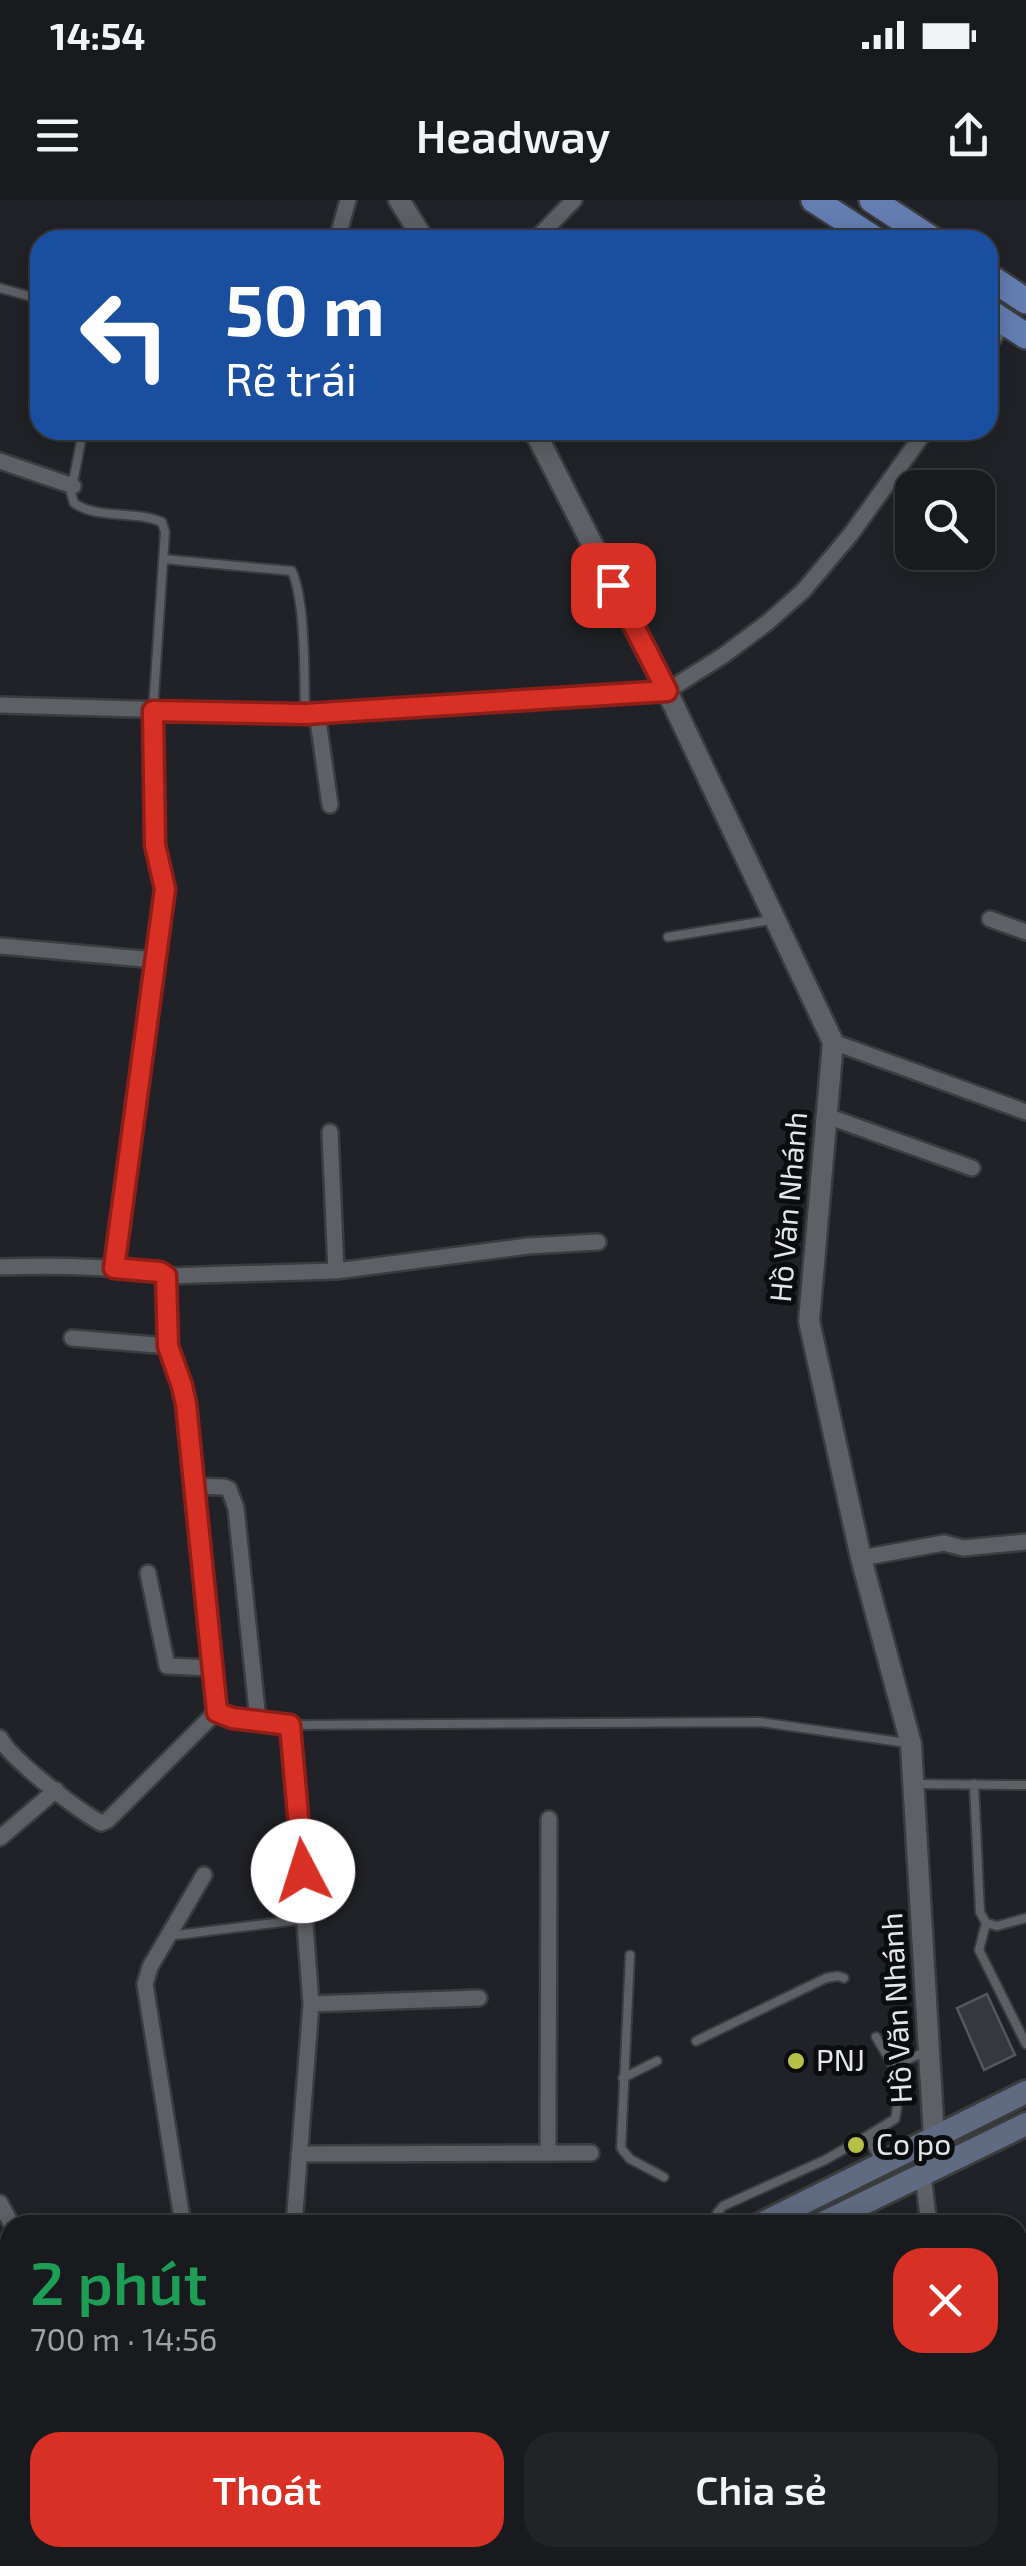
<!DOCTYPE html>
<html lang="vi">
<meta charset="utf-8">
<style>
body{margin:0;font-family:"Exo 2",sans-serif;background:#212326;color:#f1f3f6;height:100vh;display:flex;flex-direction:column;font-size:38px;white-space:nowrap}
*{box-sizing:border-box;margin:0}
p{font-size:32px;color:#9fa1a4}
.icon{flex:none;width:55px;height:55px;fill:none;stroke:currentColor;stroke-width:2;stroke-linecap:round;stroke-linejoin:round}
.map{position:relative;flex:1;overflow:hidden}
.panel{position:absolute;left:0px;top:2015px;width:1028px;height:352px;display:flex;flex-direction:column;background:#181a1d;border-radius:30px 30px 0 0;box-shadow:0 5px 25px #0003,0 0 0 2px #36383b}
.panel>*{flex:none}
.top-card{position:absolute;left:30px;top:30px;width:968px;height:210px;border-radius:30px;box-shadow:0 5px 25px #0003,0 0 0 2px #36383b;background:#1a4fa0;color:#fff;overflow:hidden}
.buttons{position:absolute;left:895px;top:270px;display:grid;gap:20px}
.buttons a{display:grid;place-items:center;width:100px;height:100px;border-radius:20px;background:#181a1d;box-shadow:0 5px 25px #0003,0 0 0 2px #36383b;font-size:50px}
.pin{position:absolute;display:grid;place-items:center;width:85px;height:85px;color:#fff;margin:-42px;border-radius:20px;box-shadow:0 5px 15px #0006}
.me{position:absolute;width:110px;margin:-55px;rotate:355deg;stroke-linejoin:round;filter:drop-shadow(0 0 8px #0008)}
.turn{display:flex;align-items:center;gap:35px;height:210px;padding:0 30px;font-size:45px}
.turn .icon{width:130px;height:130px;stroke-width:2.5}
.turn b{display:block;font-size:70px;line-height:85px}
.round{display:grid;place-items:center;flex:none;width:105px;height:105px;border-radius:30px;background:#212326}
.summary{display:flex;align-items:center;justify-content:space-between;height:170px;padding:0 30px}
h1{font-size:60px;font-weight:600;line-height:75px;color:#1e9e55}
.button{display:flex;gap:20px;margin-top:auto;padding:20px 30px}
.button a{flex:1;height:115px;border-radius:30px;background:#d93025;color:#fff;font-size:40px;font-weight:600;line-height:115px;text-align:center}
.button a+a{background:#212326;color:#f1f3f6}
.status{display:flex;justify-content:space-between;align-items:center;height:70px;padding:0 50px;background:#181a1d;direction:ltr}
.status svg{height:28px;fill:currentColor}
header{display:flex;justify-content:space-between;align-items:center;height:130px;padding:0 30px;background:#181a1d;font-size:45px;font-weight:600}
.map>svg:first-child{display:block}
</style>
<div class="status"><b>14:54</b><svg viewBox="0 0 49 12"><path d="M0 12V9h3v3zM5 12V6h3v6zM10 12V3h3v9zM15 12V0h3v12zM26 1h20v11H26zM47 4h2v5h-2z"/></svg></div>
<header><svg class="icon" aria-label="menu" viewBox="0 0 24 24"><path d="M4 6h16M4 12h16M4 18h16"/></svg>Headway<svg class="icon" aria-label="share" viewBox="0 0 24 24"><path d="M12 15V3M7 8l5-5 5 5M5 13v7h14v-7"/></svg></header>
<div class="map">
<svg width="1026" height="2366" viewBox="0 0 1026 2366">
<rect width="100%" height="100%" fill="#202227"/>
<path fill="#35383d" stroke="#54575c" stroke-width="2.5" d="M987,1794L1015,1855L984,1870L957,1808Z"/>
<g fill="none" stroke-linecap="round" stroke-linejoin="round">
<defs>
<path id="service" d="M0,88L40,99
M83,230L71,293L74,303C99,320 134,310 162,322L165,332L153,511L155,645L165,689L114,1068
M163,359L292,371C306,404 304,476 305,514
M668,737L771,720
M290,1525L760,1522L907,1543
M913,1584L1026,1585
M974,1584L980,1712L986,1723L997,1726L1026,1718
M986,1723L979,1750L1026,1844
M168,1736L306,1719
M630,1755L621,1948L630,1959L664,1977
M876,1837L897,1872
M696,1841L826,1778L838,1776L844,1778
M623,1878L657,1861
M867,1936L895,1919C900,1904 894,1872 903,1863C908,1858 919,1855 925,1852
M719,2025L717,2013L723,2006L825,1960L867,1936L880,1961"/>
<path id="minor" d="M337,40L348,0
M535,40L574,0
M988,146L1005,122
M0,261L73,286
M0,505L305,514L667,491L724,455L768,422L803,391L851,334L926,230
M317,513L330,605
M990,719L1026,732
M0,746L155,760
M833,842L1026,912
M827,916L972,968
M0,1067C54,1065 107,1067 160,1072L166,1076L168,1146L182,1186L186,1204L212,1468
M336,1071L528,1046L598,1042
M166,1076L336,1071L330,932
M72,1138L168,1146
M194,1286L224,1287L229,1289L236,1308L258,1521
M861,1358L944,1343L963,1348L1026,1342
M148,1373L167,1466L212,1468L217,1511L231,1518L290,1525L311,1804L294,2025
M0,1538C10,1559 78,1610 101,1623L108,1620L217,1511
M0,1638L56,1590
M311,1804L479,1798
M548,1953L549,1619
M299,1954L591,1953
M923,1975L929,2025
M0,2003L12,2025
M183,2025L145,1784L150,1767L204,1675
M1018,2184L1026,2183
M897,2363L938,2366"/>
<path id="tertiary" d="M399,0L424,40
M534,230L667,491L833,842L809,1121L861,1358L911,1544L934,1937L943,1965
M0,2344L10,2342"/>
<path id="secondary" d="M759,2025L1026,1892
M819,2025L1026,1924
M82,2366L99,2358"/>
<path id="trunk" d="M814,0L876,40
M872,0L933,40
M988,76L1026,101
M988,111L1026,136"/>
</defs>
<use href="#service" stroke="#3a3c40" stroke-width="12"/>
<use href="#minor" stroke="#3a3c40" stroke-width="20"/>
<use href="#tertiary" stroke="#3a3c40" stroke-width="25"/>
<use href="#secondary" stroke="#3a3c40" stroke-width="28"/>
<use href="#trunk" stroke="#3a3c40" stroke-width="30"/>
<use href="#service" stroke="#5d6065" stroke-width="8"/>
<use href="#minor" stroke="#5d6065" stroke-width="15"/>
<use href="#tertiary" stroke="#5d6065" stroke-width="20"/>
<use href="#secondary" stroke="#5f6b82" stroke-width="22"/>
<use href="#trunk" stroke="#647eb2" stroke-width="25"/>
</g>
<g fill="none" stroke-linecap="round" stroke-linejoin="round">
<defs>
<path id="route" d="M303,1671L290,1525L232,1518L217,1512L186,1204L182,1186L168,1146L166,1076L160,1072L114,1068L165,689L155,645L153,511L305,514L667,491L613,385"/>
</defs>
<use href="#route" stroke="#8d1f18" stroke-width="25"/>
<use href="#route" stroke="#d93025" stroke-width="18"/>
</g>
<g fill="#b8c147" stroke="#0b0c0e" stroke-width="4">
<circle cx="796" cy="1861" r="10"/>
<circle cx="856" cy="1945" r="10"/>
</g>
<g text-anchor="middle" stroke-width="10" stroke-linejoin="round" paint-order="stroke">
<g font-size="30" fill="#e4e5e9" stroke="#0b0c0e">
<text transform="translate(789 1007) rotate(-85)" y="10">Hồ Văn Nhánh</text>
<text transform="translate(897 1808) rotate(-93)" y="10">Hồ Văn Nhánh</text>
</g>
<g font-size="30" fill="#e4e5e9" stroke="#0b0c0e" text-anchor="start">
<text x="816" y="1871">PNJ</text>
<text x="876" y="1955">Co po</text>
</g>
</g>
</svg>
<div class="buttons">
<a><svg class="icon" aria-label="search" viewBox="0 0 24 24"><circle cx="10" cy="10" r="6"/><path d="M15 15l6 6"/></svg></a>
</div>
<div class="pin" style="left:613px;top:385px;background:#d93025"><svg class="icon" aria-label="arrive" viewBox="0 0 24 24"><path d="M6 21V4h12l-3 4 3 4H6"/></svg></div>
<svg class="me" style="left:303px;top:1671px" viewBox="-20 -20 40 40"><circle r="19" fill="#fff"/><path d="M0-13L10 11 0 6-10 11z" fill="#d93025"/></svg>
<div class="top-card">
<div class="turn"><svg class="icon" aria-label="left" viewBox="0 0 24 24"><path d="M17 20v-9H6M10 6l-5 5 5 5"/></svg><div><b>50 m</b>Rẽ trái</div></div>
</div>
<section class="panel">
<div class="summary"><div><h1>2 phút</h1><p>700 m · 14:56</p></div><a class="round" style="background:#d93025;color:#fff"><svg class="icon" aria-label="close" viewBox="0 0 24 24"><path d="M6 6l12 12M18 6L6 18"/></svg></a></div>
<div class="button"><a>Thoát</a><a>Chia sẻ</a></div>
</section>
</div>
